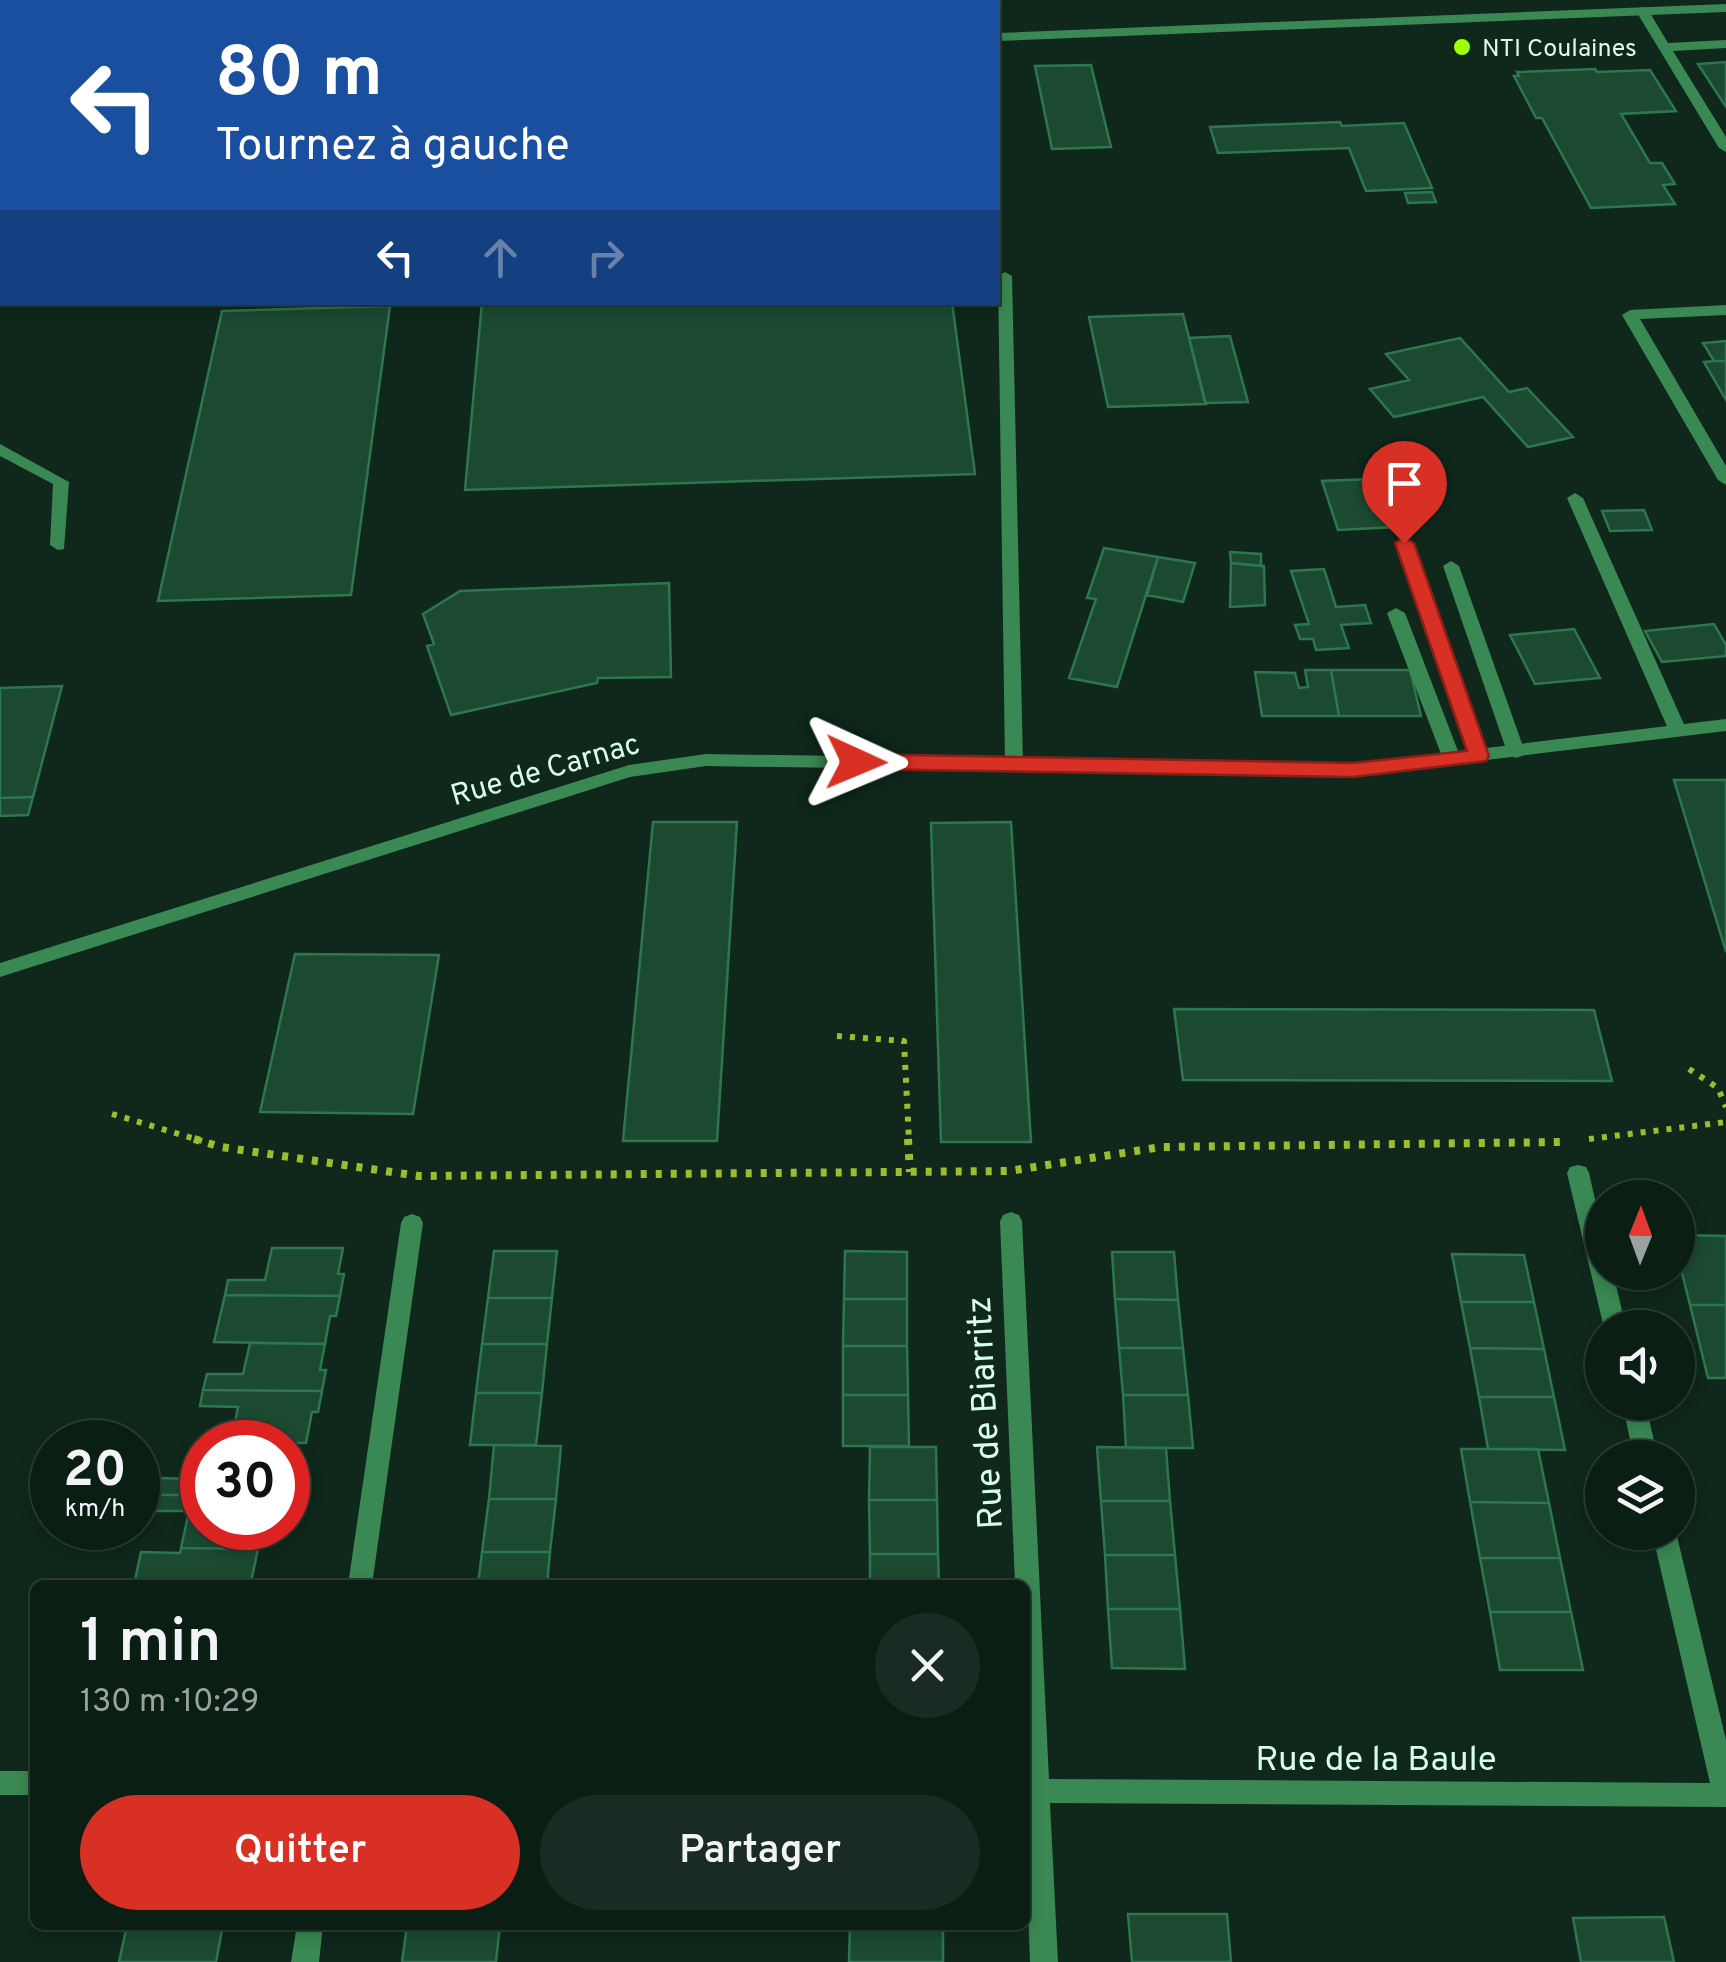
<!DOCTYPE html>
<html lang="fr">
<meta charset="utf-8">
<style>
body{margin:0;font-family:Overpass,sans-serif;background:#192b22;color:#f1f3f6;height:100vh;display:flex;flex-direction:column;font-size:38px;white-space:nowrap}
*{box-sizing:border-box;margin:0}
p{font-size:32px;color:#9aa2a0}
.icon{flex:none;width:55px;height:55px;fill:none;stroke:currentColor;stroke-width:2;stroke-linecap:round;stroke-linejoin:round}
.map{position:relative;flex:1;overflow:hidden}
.side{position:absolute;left:30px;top:1580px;width:1000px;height:350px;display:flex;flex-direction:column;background:#0b1e14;border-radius:15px;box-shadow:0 5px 15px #0003,0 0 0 2px #2b3c34}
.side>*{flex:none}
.top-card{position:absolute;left:0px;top:0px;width:1000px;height:305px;box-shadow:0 5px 15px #0003,0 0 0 2px #2b3c34;background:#1a4fa0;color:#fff;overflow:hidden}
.needle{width:65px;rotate:1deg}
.tools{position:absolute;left:1585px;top:1180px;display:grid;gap:20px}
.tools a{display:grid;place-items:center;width:110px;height:110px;border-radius:50%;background:#0b1e14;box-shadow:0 5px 15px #0003,0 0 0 2px #2b3c34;font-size:50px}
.speed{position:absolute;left:30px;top:1420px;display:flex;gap:20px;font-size:50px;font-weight:700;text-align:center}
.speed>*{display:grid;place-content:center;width:130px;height:130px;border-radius:50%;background:#0b1e14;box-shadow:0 5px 15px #0003,0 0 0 2px #2b3c34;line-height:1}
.speed small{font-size:25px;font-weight:400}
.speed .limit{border:15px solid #d22;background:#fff;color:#111}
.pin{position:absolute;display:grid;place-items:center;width:85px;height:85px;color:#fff;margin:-102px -42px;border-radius:50% 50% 50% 0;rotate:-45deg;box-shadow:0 0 10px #0007}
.pin .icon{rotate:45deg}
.me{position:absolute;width:110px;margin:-55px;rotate:91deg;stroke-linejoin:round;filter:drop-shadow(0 0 8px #0008)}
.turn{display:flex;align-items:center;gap:35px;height:210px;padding:0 50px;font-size:45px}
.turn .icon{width:130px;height:130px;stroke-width:2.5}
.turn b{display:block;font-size:70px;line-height:85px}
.lanes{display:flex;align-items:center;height:95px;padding:0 50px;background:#0003;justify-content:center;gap:50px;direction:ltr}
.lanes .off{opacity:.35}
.round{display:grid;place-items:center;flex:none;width:105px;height:105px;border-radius:52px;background:#192b22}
.headline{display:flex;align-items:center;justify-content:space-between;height:170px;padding:0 50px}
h1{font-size:60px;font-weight:600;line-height:75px}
.primary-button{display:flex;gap:20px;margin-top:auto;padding:20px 50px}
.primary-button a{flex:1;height:115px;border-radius:60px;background:#d93025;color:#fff;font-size:40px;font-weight:600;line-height:115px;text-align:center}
.primary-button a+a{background:#192b22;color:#f1f3f6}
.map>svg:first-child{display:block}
</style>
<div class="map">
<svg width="1726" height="1962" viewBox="0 0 1726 1962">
<rect width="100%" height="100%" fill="#0f281b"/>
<path fill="#1b4a31" stroke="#2d7650" stroke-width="2.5" d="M0,0H283L2,2L0,46Z
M619,0H766V2H619Z
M1726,62V107L1698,64Z
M1091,65L1111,147L1052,149L1035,66Z
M1595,69L1597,72L1650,70L1676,111L1621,114L1650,163H1662L1675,184L1663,185L1675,204L1591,208L1542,118H1536L1514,76H1519L1517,72Z
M1340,122L1342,126L1404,123L1432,188L1366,191L1349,148L1218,153L1210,127Z
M1432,192L1436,202L1408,203L1405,193Z
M482,302H952L975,474L465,490Z
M390,306L351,595L158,601L222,311Z
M1183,314L1206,404L1108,407L1089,317Z
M1230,336L1248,402L1205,403L1189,338Z
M1460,338L1509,392L1527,388L1573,437L1528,447L1483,397L1394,417L1370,389L1409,380L1386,354Z
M1726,341V361H1714L1703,343Z
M1714,361H1726V400L1704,362Z
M1398,478L1416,526L1338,530L1322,481Z
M1644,510L1652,530L1610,531L1602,511Z
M1104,548L1158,557L1117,687L1069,678L1096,599L1087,598Z
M1230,552L1261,554V566L1231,563Z
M1158,557L1195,563L1183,602L1147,595Z
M1231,563L1264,566L1265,605L1230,607Z
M1324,569L1336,607L1365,605L1371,623L1341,625L1349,648L1316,650L1313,639H1300L1295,625L1309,624L1291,571Z
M669,583L671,677L598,678L597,683L451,715L427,646L434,644L423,614L460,591Z
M1714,624L1726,645V656L1662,662L1645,631Z
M1574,629L1600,678L1535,684L1510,635Z
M1305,670H1331L1339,716H1262L1255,672L1295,673L1299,688L1308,687Z
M1331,670H1410L1421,716H1339Z
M62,686L33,797L0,798V688Z
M1674,780H1726V952Z
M33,797L28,815L0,816V798Z
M653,822H737L717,1141H623Z
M1011,822L1031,1142H941L931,823Z
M295,954L439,955L413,1114L260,1112Z
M1174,1009L1594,1010L1612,1081L1183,1080Z
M1678,1235L1726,1236V1305H1690L1678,1257Z
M272,1248H343L338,1274H344L340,1296L225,1295L228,1280H265Z
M494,1251H557L552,1298H488Z
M845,1251L907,1252V1299H844Z
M1112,1252H1174L1178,1300L1115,1299Z
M1452,1254L1524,1255L1534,1302H1461Z
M225,1295L340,1296L336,1316H330L325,1344L214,1342Z
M488,1298H552L547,1344H482Z
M844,1299H907V1346H843Z
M1115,1299L1178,1300L1183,1348H1119Z
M1461,1302H1534L1544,1349L1470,1348Z
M1690,1305H1726V1378H1708Z
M250,1343L325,1344L320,1370H326L322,1391L203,1390L207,1374H243Z
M482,1344H547L542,1393H476Z
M843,1346H907L908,1395H843Z
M1119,1348H1183L1188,1395H1123Z
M1470,1348L1544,1349L1554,1397H1479Z
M203,1390L322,1391L318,1412H312L306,1443L231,1442L238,1407L200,1406Z
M476,1393H542L536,1445H470Z
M843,1395H908L909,1446H843Z
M1123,1395H1188L1193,1448H1126Z
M1479,1397H1554L1565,1450L1488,1449Z
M494,1445L561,1446L556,1499H489Z
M870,1447H936L937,1500H869Z
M1097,1447L1166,1448L1170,1501H1101Z
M1461,1449H1538L1549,1503L1470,1502Z
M202,1450V1495H154L158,1478L196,1479Z
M154,1495H202V1528H262L258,1549L181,1548L189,1511H150Z
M489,1499H556L550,1552H482Z
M869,1500H937L938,1554H870Z
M1101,1501H1170L1175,1555H1105Z
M1470,1502L1549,1503L1560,1558H1480Z
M181,1548L258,1549L251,1582H259L258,1585H134L141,1552L180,1553Z
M482,1552H550L547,1585H478Z
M870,1554H938L939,1585H870Z
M1105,1555H1175L1180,1609H1108Z
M1480,1558H1560L1571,1612H1490Z
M1108,1609H1180L1185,1669L1112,1668Z
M1490,1612H1571L1583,1670H1500Z
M1128,1914H1227L1231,1962H1132Z
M1664,1917L1674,1962H1581L1573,1918Z
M127,1925H223L216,1962H119Z
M407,1925H500L496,1962H402Z
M850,1925H943V1962H849Z"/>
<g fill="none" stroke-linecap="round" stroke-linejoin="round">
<path stroke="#9dbc2e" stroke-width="6" stroke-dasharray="5 8" stroke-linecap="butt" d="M837,1036L904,1041L909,1141
M1689,1069L1718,1088L1726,1107
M112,1114L202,1141
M1589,1139L1726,1122"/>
<path stroke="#9dbc2e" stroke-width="8" stroke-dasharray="6 9" stroke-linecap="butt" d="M194,1139L221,1147L419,1176L1009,1171L1161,1147L1562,1142
M908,1139L910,1172"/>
<path fill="#3a8853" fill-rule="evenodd" d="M1642,7L1647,8L1668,43L1726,40V48L1673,51L1726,137V152L1719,148L1636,11Z
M1005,272L1012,276L1023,763L1014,769L1005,763L998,276Z
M1726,305V315L1640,319L1726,466V485L1718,480L1622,315L1630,310Z
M0,444L69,482L64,549L58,550L50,545L53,484L0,456Z
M1575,493L1583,498L1687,731L1684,735H1672L1669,731L1567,498Z
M1404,538L1412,543L1488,757L1485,761L1479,763L1470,757L1396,543Z
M1451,561L1459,566L1525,752L1522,756L1516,758L1507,752L1443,566Z
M1396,608L1405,613L1461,759L1458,763H1446L1443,759L1387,613Z"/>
<path fill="#3a8853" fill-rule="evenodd" d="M1726,4V12L998,41V33Z
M1726,719V731L1353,776L706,766L630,777L0,977V963L629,765L706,754L1353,764Z
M1578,1165L1586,1167L1589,1173L1602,1230V1272H1613L1626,1328H1604L1567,1173L1570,1167Z
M1011,1212L1019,1215L1022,1221L1049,1779L1710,1783L1652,1532H1676L1726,1740V1807L1050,1803L1058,1962H1030L1025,1829V1585H1015L1000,1221L1003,1215Z
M412,1214L420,1217L423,1223L372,1585H348L401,1223L404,1217Z
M1622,1402H1645L1658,1458H1634Z
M0,1771H35V1795H0Z
M297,1925H323L319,1962H291Z"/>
</g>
<path fill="#d93025" stroke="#8d1f18" stroke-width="2.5" d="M1404,537L1414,543L1489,756L1486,761L1353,777L856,769L845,762L856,754L1353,763L1467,751L1395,543Z"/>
<circle fill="#9fff03" stroke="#0f281b" stroke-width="4" cx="1462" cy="47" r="10"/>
<g text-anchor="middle" stroke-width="9" stroke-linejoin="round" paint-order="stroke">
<g font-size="25" fill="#d7ffe7" stroke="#0f281b" text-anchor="start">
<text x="1482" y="56">NTI Coulaines</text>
</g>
<g font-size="30" fill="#d7ffe7" stroke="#0f281b">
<text transform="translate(545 769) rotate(-16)" y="10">Rue de Carnac</text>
</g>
<g font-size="35" fill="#d7ffe7" stroke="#0f281b">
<text transform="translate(984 1413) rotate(-93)" y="12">Rue de Biarritz</text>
<text x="1376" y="1770">Rue de la Baule</text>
</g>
</g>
</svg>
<div class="tools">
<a><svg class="needle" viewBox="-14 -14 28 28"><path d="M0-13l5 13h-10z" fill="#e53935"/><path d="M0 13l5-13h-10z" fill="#9aa2a0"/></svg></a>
<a><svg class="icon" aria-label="sound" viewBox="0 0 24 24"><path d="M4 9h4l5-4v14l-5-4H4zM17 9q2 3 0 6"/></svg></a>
<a><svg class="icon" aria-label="layers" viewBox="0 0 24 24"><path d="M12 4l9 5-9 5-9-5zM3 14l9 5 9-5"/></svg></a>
</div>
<div class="speed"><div>20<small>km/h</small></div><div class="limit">30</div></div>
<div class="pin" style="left:1404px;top:543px;background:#d93025"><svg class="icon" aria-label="arrive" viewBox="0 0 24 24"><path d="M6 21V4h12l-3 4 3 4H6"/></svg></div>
<svg class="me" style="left:856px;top:762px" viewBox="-20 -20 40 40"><path d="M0-17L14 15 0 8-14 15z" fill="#d93025" stroke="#fff" stroke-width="4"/></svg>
<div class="top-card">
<div class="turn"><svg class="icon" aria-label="left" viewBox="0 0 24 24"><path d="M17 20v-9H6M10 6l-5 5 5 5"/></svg><div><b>80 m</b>Tournez à gauche</div></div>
<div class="lanes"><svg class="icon" aria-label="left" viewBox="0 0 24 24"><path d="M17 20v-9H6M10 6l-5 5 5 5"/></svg><svg class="icon off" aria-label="ahead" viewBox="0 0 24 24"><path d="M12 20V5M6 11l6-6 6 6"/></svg><svg class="icon off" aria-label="right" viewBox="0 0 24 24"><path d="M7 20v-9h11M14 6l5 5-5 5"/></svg></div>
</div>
<section class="side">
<div class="headline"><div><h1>1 min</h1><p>130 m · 10:29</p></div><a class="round"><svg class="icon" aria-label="close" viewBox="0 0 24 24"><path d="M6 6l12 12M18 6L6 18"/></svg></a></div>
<div class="primary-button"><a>Quitter</a><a>Partager</a></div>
</section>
</div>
